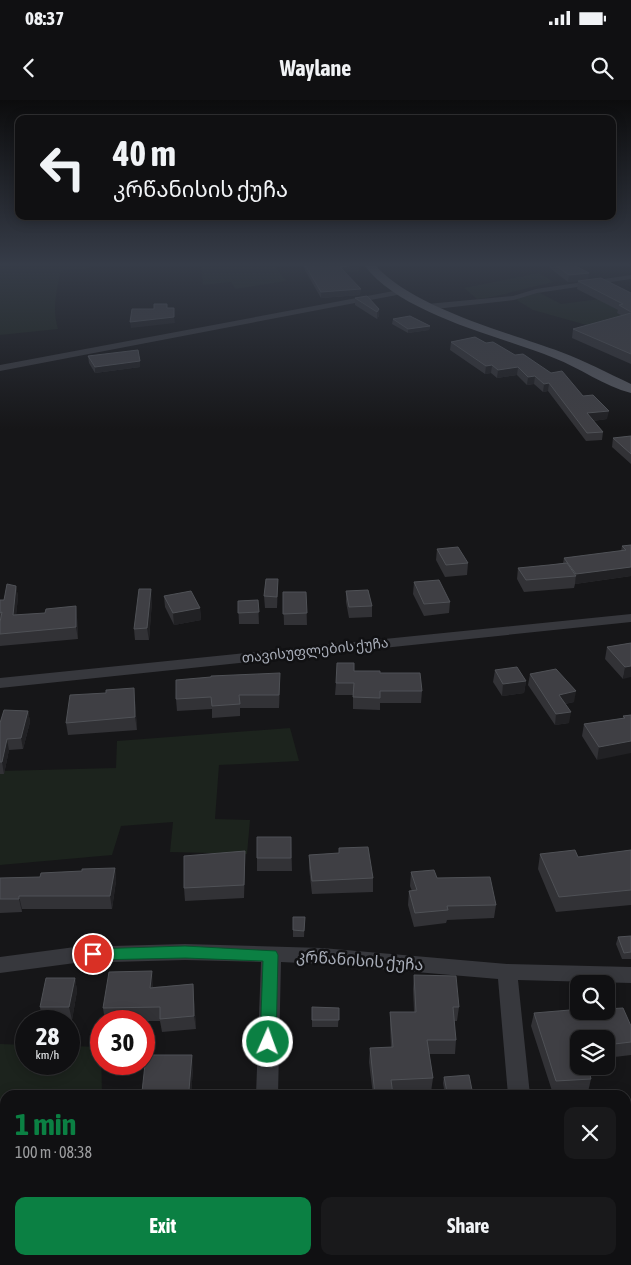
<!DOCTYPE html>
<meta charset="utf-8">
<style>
body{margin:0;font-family:"Asap Condensed","Noto Sans Georgian",sans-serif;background:#19191b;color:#f1f3f6;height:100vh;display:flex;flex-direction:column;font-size:19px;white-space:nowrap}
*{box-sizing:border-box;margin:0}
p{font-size:16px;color:#9c9d9f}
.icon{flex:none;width:28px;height:28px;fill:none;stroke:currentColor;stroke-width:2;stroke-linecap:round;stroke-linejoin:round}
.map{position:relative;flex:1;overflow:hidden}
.sheet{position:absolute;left:0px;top:990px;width:631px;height:175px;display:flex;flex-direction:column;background:#101012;border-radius:15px 15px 0 0;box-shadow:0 2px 12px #0003,0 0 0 1px #303032}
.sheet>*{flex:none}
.top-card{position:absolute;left:15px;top:15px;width:601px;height:105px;border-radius:10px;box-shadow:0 2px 12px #0003,0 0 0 1px #303032;background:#101012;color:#f1f3f6;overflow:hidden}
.fabs{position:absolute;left:570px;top:875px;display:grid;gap:10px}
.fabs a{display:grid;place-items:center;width:45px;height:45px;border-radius:10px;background:#101012;box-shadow:0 2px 12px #0003,0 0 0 1px #303032;font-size:25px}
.speed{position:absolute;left:15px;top:910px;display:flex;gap:10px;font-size:25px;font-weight:700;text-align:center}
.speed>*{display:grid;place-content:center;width:65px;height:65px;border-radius:50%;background:#101012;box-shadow:0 2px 12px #0003,0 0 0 1px #303032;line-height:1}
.speed small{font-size:12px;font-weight:400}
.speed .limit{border:8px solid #d22;background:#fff;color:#111}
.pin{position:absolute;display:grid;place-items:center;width:42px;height:42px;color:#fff;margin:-21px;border:2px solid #fff;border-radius:50%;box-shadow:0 1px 5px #0007}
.me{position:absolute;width:55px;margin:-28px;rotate:2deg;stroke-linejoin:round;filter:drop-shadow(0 0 4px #0008)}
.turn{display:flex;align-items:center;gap:18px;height:105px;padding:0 15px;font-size:22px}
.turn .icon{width:65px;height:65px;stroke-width:2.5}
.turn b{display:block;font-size:35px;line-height:42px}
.round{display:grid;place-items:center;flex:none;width:52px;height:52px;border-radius:10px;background:#19191b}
.headline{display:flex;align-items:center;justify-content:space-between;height:85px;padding:0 15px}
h1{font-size:30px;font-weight:700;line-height:38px;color:#0b8043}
.primary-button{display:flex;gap:10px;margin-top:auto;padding:10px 15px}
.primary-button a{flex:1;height:58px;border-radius:10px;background:#0b8043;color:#fff;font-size:20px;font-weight:700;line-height:58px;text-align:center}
.primary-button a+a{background:#19191b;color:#f1f3f6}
.status{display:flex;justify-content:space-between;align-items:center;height:35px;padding:0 25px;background:#101012;direction:ltr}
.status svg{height:14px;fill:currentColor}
header{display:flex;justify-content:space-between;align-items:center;height:65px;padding:0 15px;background:#101012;font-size:22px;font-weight:700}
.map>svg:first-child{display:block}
</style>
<div class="status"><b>08:37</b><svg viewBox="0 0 49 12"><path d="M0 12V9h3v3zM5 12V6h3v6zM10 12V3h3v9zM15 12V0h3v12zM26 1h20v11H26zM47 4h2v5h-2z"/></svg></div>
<header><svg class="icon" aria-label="back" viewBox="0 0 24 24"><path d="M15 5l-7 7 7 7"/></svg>Waylane<svg class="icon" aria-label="search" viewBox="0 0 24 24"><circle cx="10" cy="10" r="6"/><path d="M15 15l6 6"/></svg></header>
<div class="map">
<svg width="631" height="1165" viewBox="0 0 631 1165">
<rect width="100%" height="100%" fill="#161618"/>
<path fill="#1c231d" d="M0,165H119L61,171C56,190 52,210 58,229L0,235Z
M201,165H274L286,181L235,189L231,182L203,185Z
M539,173L554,182C528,187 503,196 477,199L464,188Z
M538,192L561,204L600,199L631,218L608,231L533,210L515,199Z
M290,628L299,661L219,665L215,719L250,720L247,754L170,752L173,722L121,726L112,755L0,765V671L116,668L117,641Z
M0,944L26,945V964H69V946L101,947L102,995H5V1160H17L16,1165H0Z"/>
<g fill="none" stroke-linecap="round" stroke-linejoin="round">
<path fill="#37383d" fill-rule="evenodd" d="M631,175V179L537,193L514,200L427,210L423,207L427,204L513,196L536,189Z
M399,190H402V194L0,271V265Z
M631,514V522L0,588V578Z
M185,844L322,848L507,864L631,867V883L518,880L530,995H508L498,879L322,864L281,862L278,995H256L261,862L185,860L75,863L0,873V857L75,847Z
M248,1160H274V1165H248Z
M530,1160H556L557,1165H531Z"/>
<path fill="#53555c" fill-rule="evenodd" d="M364,165H375C413,208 507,232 561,252C585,261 608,273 631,284V293C604,286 580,268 554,258C497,235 402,215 364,165Z"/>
</g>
<path fill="#323236" d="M302,165H359V171L345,172L360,195L321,198Z
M546,165H574L588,180L568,182Z
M578,181L631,193V264L572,238L573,229L623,216L617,213L618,210L577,189Z
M355,198L379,209V216L377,219L355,205Z
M393,219L430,226L429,230L408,233L392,224Z
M475,237L583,296L607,319L593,321L603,332L602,340L586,341L548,291L543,292L534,284L527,285L517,275L497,278L491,273L485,274L450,250L451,242Z
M88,256L140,267L95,273L89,263Z
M631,336V364L612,347L613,338Z
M631,445V476L575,484L574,488L524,492L517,479L518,468L549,465L563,463L564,458L621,451L622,446Z
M437,449L468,463L467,475L445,477L436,460Z
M278,479L277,508H265L264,496Z
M414,482L450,502L449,513L424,516L413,494Z
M16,486L18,497L16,515L77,517L78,539L0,546V500H4Z
M346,491L372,506V517L349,518L346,502Z
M283,492H306L307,525H284Z
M164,496L200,508L201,520L174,525L165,507Z
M258,500L259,524H239L238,501Z
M152,501L149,540H135L134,529Z
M631,543L623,579L605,559L607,547Z
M495,570L526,581L524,593L502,596L493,582Z
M354,571L380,573L422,591L421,603H380V610L353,609V595H335L336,583Z
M530,574L574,602L565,604L569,623L555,625L528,585Z
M280,586L279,608H240V616L212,618V609L177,611L176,599Z
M135,600L137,630L68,635L66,623Z
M28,611L30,622L23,649L9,650L4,674H0V623Z
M631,615L597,660L582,636L584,624L623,618V616Z
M291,737L292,771H257V758Z
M339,748L373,778V792L312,794L309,768V755L339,753Z
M631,750V805L556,812L538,769L540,754L578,757Z
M245,751V764L244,798L185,801L184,788Z
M115,768L116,781L112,809H22V812L0,813V778L40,777Z
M411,772L437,778L496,805L494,818L447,820L446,823L414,827L408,805L409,791H412L410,786Z
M305,817L304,837H293V830Z
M631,836V859H622L616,844L618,837Z
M414,875L459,907L457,921H454L456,940L455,954H429L433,978L431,992L393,994V995H373L369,962L370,948L391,947L390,926V912H414L413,889Z
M75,878L77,891L72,920L42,921L40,907Z
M193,884L196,929L162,932L160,921H105L103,908L153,885V887Z
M312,907L339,908L338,927H312Z
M534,913H571L631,942V955L606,958V939H579L591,979L588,992L553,994L531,926Z
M193,968L191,995H142V992Z
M444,977L472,990L471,995H445L443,983Z
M626,1045H631V1156L626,1157Z
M336,1160H421L420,1165H336Z
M436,1160H488L489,1165H436Z"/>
<path fill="#212124" d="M359,165V171L340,173V167Z
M589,173L588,180L568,182L569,175Z
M361,189L360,195L321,198V192Z
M379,209V216L377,219V212Z
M174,217L175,223L131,228L130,222Z
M430,226L429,230L408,233V229Z
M140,261V267L95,273V267Z
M492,265L491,273L485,274L486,266Z
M518,267L517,275L497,278L498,270Z
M535,276L534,284L527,285L528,277Z
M549,283L548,291L543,292L544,284Z
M609,311L607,319L585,322L587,313Z
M631,467V476L575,484L576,474Z
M278,479V490L277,508V497Z
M16,486L18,497L15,527L13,515Z
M151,489L152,501L149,540L147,528Z
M76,506L77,517L78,539L76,527Z
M200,508L201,520L174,525L173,513Z
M631,566V577L623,579L625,567Z
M280,573V586L279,608V595Z
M526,581L524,593L502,596L503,584Z
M134,588L135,600L137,630L135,617Z
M576,591L574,602L558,605L559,595Z
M28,611L30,622L23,649L21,638Z
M571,612L569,623L555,625L556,614Z
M7,639L9,650L4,674L2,662Z
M631,641V653L597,660L599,647Z
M115,768L116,781L112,809L110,796Z
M19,796L22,809V812L19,799Z
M152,871L153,885L151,901L150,888Z
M75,878L77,891L72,920L69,907Z
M193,884L194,897L196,929L194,916Z
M192,955L193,968L191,995H189V990Z
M181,1160H185L184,1165H181Z"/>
<path fill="#3f3f44" stroke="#4f5156" d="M305,165H357L340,167L361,189L321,192Z
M555,165H574L589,173L569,175Z
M601,178L631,193V212L619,205L623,204L578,181Z
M367,196L379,209L377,212L355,198Z
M154,204H167V208H174V217L130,222L132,209H154Z
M631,213V254L573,229Z
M410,216L430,226L408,229L393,219Z
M475,237L486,243L493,242L515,255L523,254L551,273L562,271L583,296L593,295L609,311L587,313L603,332L587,333L549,283L544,284L535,276L528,277L518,267L498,270L492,265L486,266L451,242Z
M138,250L140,261L95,267L88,256Z
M631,336V354L613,338Z
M631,445V467L576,474L564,458L626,450L622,446Z
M458,447L468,463L446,465L437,449Z
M567,463L576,476L526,480L518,468L549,465Z
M266,479H278L277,497L264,496Z
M439,480L450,502L424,504L414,482Z
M7,484L16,486L13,515L45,513L46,509L76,506V527L0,534V522L2,512L0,513V500H4Z
M139,489H151L147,528L134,529Z
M368,490L372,506L349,507L346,491Z
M191,491L200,508L173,513L164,496Z
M283,492H306L307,513L283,514Z
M258,500L259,512L238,513V501Z
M631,543V566L625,567L607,547Z
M337,563H354V571H380V573H420L422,591H380V598L353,597L354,583H336Z
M517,567L526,581L503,584L495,570Z
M556,569L576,591L559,595L571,612L556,614L530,574Z
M280,573L279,595H239L240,604L212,606L211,597L176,599V580L211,577V576Z
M134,588L135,617L66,623L70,595L106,593V590Z
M4,610L28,611L21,638L7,639L2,662H0V623Z
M631,615V641L599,647L584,624L625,618L623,616Z
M257,737H291V758H257Z
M368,747L373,778L312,781L309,755L339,753V748Z
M575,750L578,757L631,750V790L559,797L540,754Z
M245,751L244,785L184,788V756Z
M115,768L110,796H19V799H0V778L40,777L41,773L82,771V769Z
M434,770L437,778L490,777L496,805L447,806L448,810L415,813L409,791L417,790L411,772Z
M293,817H305L304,831L293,830Z
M631,836V852L624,853L618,837Z
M152,871L150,888L193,884L194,916L160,919V907L103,908L109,872Z
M414,875L456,876L459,907H453L456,940H427L433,978L391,980L393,995H375L370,948L393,947L390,912H416Z
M46,878H75L69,907H40Z
M312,907L339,908V920H312Z
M623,908L631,926V942L606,945V939H579V966H588L591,979L556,981L534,913L570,910L571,913L590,911H606V909Z
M146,955H192L189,990L142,992Z
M469,975L472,990L447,992L444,977Z
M626,1045H631V1144H629L626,1137Z
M90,1160H181V1165H185H89Z
M438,1160H488L489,1165H438Z"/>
<linearGradient id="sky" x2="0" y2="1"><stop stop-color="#0c0c0d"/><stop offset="0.5" stop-color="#363c48"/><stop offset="1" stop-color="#363c48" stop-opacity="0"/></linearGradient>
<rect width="631" height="329" fill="url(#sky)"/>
<path fill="#0b8043" stroke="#07532c" d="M185,846L276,851L278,855L276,942L274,947L268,949L263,947L260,942L263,861L185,858L93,860L88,859L86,854L88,850L93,849Z"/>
<g text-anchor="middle" stroke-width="5" stroke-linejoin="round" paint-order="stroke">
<g font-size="14" fill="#a8adb8" stroke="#111113">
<text transform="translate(315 550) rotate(-6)" y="5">თავისუფლების ქუჩა</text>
</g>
<g font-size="16" fill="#a8adb8" stroke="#111113">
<text transform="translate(360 860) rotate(4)" y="6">კრწანისის ქუჩა</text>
</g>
</g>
</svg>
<div class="fabs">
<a><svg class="icon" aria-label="search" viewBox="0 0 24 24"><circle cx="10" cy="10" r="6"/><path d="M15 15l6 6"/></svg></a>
<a><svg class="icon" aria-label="layers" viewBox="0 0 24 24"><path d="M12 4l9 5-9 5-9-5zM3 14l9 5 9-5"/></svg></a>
</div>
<div class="speed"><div>28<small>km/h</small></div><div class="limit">30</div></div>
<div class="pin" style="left:93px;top:854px;background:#d93025"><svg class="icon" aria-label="arrive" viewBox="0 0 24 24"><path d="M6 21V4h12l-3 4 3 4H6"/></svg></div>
<svg class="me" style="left:268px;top:942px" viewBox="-20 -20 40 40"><circle r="17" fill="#0b8043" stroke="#fff" stroke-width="3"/><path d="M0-11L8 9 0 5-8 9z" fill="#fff"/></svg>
<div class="top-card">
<div class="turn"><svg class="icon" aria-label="left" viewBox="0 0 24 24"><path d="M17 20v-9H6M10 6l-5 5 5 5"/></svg><div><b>40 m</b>კრწანისის ქუჩა</div></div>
</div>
<section class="sheet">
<div class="headline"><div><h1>1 min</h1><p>100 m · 08:38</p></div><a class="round"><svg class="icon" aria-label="close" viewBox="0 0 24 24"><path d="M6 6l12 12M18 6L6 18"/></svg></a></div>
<div class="primary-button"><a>Exit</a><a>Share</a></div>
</section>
</div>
